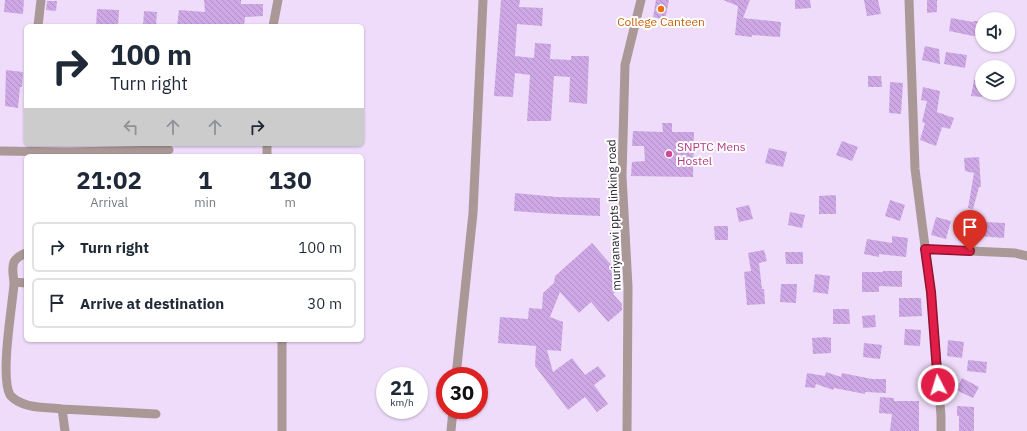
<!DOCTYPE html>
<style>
body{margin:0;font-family:"IBM Plex Sans",sans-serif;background:#f2f2f3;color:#1f2937;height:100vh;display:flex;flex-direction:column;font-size:15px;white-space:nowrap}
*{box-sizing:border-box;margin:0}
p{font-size:13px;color:#747a83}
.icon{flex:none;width:22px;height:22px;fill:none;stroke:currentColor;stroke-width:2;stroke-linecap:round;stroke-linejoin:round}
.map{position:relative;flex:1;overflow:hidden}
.sheet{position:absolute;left:24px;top:154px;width:340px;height:188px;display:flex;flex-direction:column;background:#fff;border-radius:6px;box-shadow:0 1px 3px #0004}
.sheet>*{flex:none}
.banner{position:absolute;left:24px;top:24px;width:340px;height:122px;border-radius:6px;box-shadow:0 1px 3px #0004;background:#fff;color:#1f2937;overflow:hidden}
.fabs{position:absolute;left:975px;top:12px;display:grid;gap:8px}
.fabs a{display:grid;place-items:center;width:40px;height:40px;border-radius:50%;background:#fff;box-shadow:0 1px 3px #0004;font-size:20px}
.speed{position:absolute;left:376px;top:367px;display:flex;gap:8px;font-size:20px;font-weight:700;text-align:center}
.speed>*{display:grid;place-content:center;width:52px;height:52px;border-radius:50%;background:#fff;box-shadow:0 1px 3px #0004;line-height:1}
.speed small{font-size:10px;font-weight:400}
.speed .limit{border:6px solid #d22;background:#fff;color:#111}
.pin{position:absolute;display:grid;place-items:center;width:34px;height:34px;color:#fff;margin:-41px -17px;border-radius:50% 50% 50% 0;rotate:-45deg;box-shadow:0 0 4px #0007}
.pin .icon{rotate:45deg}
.me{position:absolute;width:44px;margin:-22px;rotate:355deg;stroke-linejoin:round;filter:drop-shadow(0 0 3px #0008)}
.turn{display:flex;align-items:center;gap:14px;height:84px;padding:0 20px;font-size:18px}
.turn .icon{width:52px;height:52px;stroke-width:2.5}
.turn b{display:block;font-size:28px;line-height:34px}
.lanes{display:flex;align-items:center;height:38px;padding:0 20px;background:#0003;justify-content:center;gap:20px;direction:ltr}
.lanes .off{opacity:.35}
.eta{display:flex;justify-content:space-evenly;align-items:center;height:68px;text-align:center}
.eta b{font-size:24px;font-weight:700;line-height:28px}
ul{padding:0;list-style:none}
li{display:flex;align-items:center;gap:12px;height:50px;margin:0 8px 6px;padding:0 12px;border:2px solid #e0e1e3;border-radius:6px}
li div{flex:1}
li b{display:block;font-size:15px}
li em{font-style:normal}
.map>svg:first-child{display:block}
</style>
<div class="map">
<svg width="1027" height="431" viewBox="0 0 1027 431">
<defs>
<pattern id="building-back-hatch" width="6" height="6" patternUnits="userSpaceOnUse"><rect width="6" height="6" fill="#cea8e5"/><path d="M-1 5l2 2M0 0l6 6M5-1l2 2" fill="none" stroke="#b190c4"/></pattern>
</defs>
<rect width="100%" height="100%" fill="#eedcfa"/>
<path fill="url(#building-back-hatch)" d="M5,0H24L23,14L4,12Z
M204,0H241V4H263V16L245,17L244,26H177L179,10L205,12Z
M501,0H520L519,7L543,8L542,26L517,24L515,56L534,58L535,43L551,44L550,59L571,60V56H589L587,104L569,102L570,77L554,76L551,121H527L530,75L515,73L513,97L494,96Z
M656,0H669L665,20L653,17Z
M723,0H750L743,18L781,22L780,37L752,35V37L735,35L738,6Z
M795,0H810L811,8L795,9Z
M864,0H878L881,14L867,16Z
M927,0H937V12L927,13Z
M47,1H57L56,11L46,10Z
M97,9L119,10L118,26H96Z
M144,11L157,12L156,26H143Z
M951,18L973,22V21H982V36H973L949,31Z
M925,46L939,49L940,64L922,60Z
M946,52L967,55L965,68L944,64Z
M6,70L23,72L22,87H20L18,108L5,106Z
M868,76H881L882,87H868Z
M974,80L982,81V97L971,96Z
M890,82L903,83L901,114L889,113Z
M923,87L940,91L937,112L954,118L950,129L942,127L936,146L920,140L925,123L922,122L927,101L921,100Z
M662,123H672V132H694L693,177L631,176L632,162L645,161L644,146H632L633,131L663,132Z
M842,141L858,147L852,161L836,155Z
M769,148L787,152L783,167L765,163Z
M979,157L981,187H979L973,209L968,208L974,173L965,171L964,158Z
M515,193L557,197L600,198V216L555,214L514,211Z
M836,195V214H819V196Z
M890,200L905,205L900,221L885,216Z
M749,205L753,219L739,222L736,208Z
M790,212L805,215L802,228L788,225Z
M936,217L951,221L946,239L931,235Z
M965,221L986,224V222L1005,223L1004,238L979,236L978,241L962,238Z
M714,226H728V240H715Z
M892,236L908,238L906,257L879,254V257L864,254L867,239L892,243Z
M592,243L621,276L622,286L613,294L622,304V310L608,322L591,302L579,313L560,292L550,317L563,322L561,351L547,350L553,372L572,358L585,375L598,366L606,376L594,385L608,404L597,412L585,397L568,410L535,366L536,346L498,343L500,317L528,319L529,308L542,309L543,293L554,283L555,276Z
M764,250L767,261L759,263L762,289H764L765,304L747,305L744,272L751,271L748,253Z
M785,252H803V264H786Z
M883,271H902V287L879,286V292H862V272H883Z
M815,274L830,276L828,294L813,292Z
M781,284H797L796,303L780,302Z
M899,298H921L922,316L899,317Z
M833,309H849L850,324H833Z
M875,315L876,327L863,328L862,316Z
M905,329L921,330L920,346L904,345Z
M826,337L831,338V353L813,354L812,338Z
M948,340L964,342L962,358L947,356Z
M864,343L882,345L880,359L863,357Z
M968,360L987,362L986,373L967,371Z
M826,372L841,377L842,373L872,379H886V393L865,392V394L834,388L833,390L816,384L815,388L805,387L807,373L825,376Z
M962,378L979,387L973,398L956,390Z
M880,397L894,398V401H919V431H890L892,414L879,413Z
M957,406L974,407V431H959V416H957Z"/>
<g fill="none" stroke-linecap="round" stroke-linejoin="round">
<path stroke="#a99896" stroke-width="9" d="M909,0L915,169L931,293L941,416V431
M38,26L41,0
M273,26L278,0
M267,144V156
M0,151L67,152L169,150
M925,249L1015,253L1027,256
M26,253C21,255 17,257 14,262C11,269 14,277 14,284C12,308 0,376 10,395C22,409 46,407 62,409L65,431
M14,282L26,283
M282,340V431
M456,376L473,213L483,0
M62,409L156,414
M451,431L453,410
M627,431L628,287L622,176L625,65L641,0"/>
</g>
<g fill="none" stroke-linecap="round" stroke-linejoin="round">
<defs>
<path id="route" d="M938,385L931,292L925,249L970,251"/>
</defs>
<use href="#route" stroke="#92132f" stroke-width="10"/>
<use href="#route" stroke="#e11d48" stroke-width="7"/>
</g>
<circle fill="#e8710a" stroke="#fff" stroke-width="1.5" cx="661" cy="9" r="4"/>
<circle fill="#d1479c" stroke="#fff" stroke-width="1.5" cx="669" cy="154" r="4"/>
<g text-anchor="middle" stroke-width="4" stroke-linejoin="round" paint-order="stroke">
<g font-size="12" fill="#c56008" stroke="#fff">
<text x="661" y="26">College Canteen</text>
</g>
<g font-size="12" fill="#b23c85" stroke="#fff" text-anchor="start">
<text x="677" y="151">SNPTC Mens<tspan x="677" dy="14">Hostel</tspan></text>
</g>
<g font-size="12" fill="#201924" stroke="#fff">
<text transform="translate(614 215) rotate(-92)" y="4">muriyanavi ppts linking road</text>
</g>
</g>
</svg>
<div class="fabs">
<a><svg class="icon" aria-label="sound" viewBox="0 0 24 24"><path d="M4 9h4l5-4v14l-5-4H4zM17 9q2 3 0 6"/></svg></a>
<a><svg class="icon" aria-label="layers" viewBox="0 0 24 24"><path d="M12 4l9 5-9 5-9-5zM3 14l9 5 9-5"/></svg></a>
</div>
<div class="speed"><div>21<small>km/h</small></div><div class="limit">30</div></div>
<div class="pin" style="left:970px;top:251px;background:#d93025"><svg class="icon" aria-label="arrive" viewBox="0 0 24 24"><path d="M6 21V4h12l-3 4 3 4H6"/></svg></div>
<svg class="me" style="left:938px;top:385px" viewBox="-20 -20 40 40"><circle r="17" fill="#e11d48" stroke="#fff" stroke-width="3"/><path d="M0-11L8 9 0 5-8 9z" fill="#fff"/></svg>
<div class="banner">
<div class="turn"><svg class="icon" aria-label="right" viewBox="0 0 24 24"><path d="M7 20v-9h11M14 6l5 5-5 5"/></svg><div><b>100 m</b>Turn right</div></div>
<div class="lanes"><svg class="icon off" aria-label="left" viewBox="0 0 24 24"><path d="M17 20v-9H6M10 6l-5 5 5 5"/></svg><svg class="icon off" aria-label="ahead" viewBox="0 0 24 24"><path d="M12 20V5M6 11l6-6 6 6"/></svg><svg class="icon off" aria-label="ahead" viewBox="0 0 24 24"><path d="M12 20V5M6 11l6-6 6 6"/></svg><svg class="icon" aria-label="right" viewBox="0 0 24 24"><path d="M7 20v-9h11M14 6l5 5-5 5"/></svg></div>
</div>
<section class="sheet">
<div class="eta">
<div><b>21:02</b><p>Arrival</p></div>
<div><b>1</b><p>min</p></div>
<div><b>130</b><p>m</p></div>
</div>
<ul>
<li><svg class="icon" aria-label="right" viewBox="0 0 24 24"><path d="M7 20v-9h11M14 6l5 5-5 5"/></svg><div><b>Turn right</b></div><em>100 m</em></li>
<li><svg class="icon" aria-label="arrive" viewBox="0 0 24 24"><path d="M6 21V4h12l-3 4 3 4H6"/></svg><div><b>Arrive at destination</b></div><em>30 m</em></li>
</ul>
</section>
</div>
